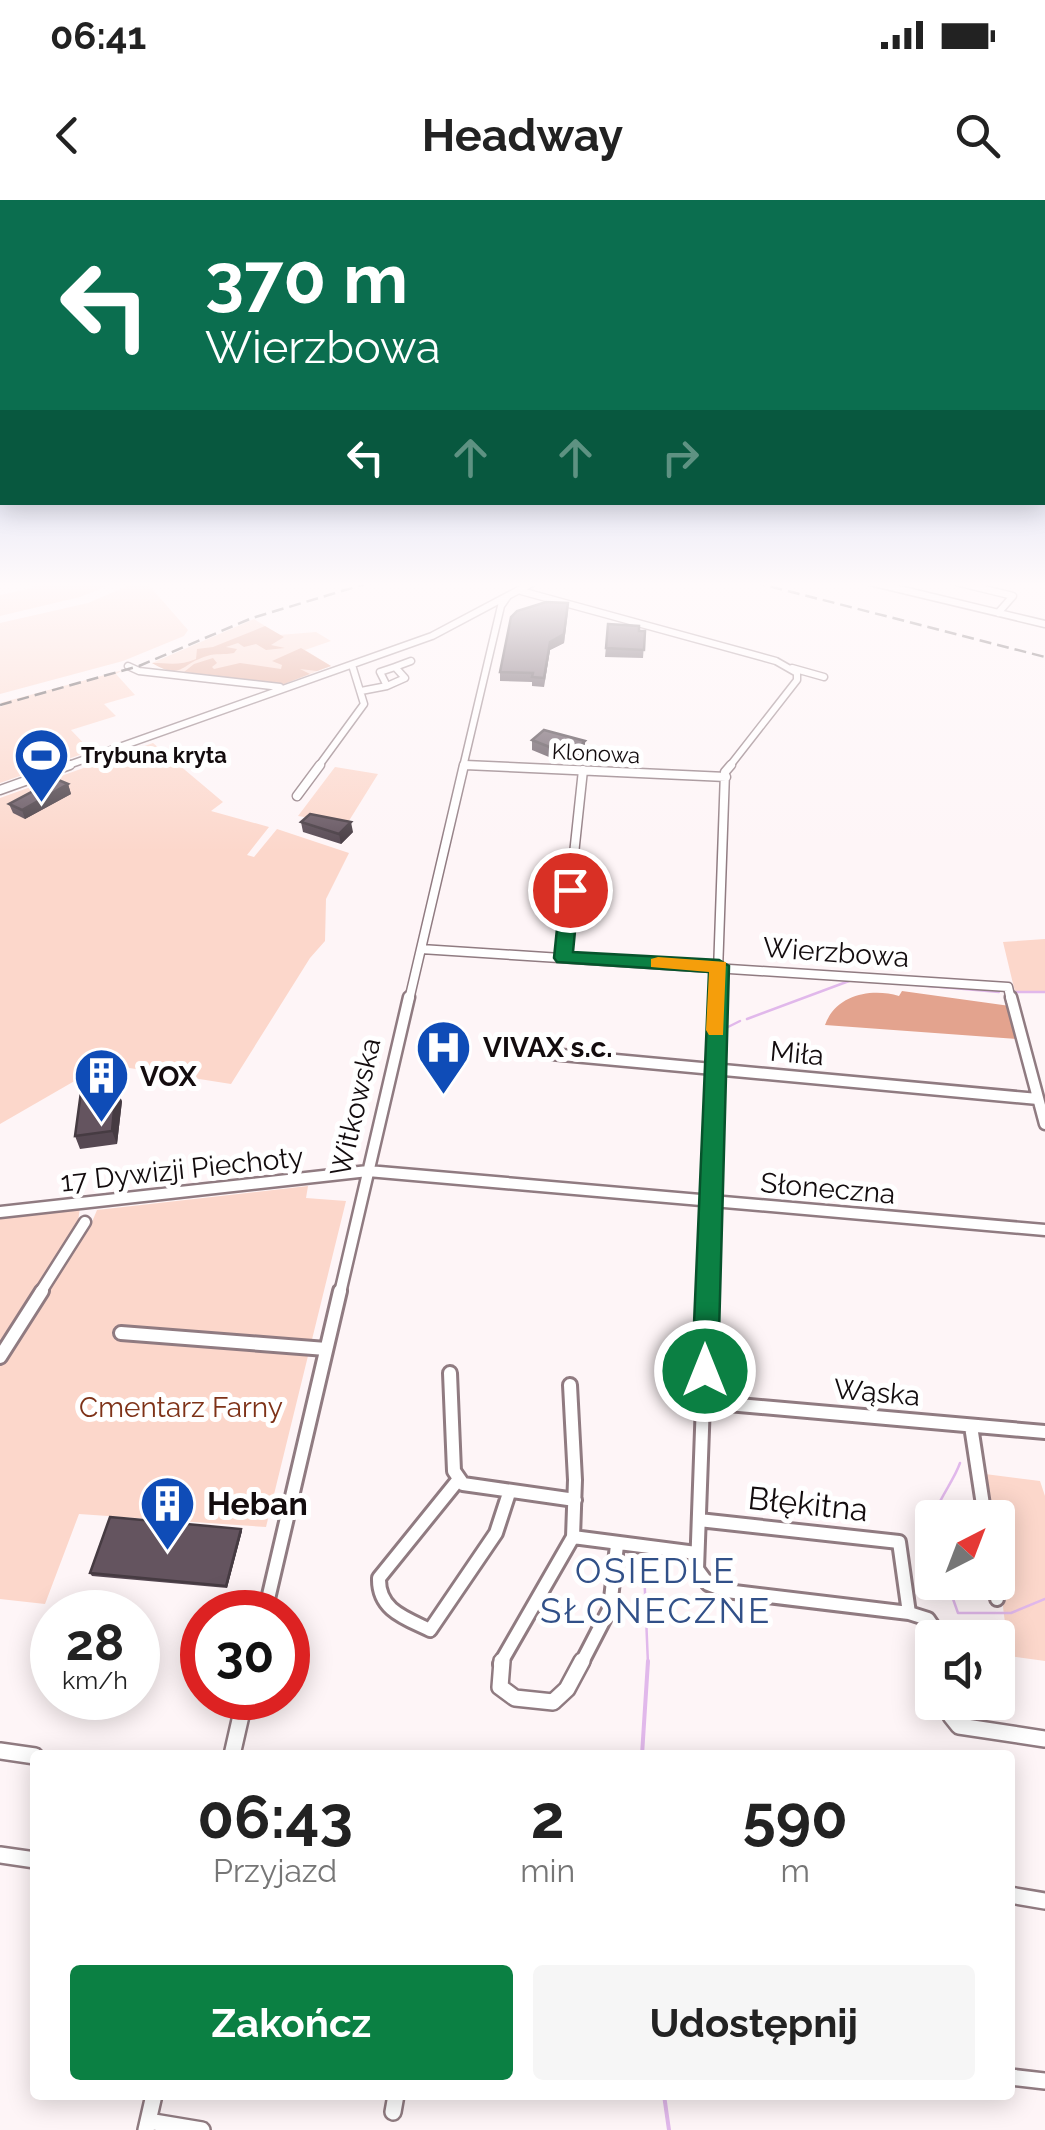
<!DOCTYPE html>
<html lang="pl">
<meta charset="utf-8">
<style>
body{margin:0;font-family:Raleway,sans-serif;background:#f6f6f6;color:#222;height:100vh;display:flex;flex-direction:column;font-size:38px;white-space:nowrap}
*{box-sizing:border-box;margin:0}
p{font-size:32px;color:#767676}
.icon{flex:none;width:55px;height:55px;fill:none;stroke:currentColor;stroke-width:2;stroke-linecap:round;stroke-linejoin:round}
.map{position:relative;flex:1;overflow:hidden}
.panel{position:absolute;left:30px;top:1550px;width:985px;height:350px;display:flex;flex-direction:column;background:#fff;border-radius:10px;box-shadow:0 5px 25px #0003}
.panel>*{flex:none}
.top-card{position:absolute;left:0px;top:0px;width:1045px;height:305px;box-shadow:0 5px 25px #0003;background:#0b6e4f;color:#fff;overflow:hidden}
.needle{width:65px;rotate:42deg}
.fabs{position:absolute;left:915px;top:1300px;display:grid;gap:20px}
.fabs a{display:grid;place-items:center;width:100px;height:100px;border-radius:10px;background:#fff;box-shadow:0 5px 25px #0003;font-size:50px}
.speed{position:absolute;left:30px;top:1390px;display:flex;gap:20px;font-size:50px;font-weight:700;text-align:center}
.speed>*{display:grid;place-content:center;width:130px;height:130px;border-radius:50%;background:#fff;box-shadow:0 5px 25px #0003;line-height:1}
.speed small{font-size:25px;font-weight:400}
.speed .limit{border:15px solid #d22;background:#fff;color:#111}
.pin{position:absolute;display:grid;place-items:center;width:85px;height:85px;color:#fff;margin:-42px;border:5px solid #fff;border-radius:50%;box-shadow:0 2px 10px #0007}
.me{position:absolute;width:110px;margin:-55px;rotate:0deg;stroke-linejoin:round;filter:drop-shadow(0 0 8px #0008)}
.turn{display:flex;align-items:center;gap:35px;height:210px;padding:0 40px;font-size:45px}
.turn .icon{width:130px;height:130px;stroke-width:2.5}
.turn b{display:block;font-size:70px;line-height:85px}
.lanes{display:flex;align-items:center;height:95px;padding:0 40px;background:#0003;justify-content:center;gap:50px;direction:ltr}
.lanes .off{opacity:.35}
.eta{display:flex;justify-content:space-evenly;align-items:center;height:170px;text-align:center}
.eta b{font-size:60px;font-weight:700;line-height:70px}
.cta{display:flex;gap:20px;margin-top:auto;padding:20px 40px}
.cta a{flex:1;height:115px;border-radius:10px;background:#0b8043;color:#fff;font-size:40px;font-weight:700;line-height:115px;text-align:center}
.cta a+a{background:#f6f6f6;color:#222}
.status{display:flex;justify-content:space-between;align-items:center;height:70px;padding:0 50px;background:#fff;direction:ltr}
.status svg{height:28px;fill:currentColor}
header{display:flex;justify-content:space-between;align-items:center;height:130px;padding:0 40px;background:#fff;font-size:45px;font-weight:700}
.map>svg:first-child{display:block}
</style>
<div class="status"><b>06:41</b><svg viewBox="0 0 49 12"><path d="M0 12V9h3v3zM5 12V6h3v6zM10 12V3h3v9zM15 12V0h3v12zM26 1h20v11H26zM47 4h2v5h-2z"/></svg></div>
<header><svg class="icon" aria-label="back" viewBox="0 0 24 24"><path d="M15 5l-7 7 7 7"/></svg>Headway<svg class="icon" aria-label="search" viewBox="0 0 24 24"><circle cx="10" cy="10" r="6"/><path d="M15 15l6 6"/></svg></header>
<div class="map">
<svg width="1045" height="1930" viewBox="0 0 1045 1930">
<rect width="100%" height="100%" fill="#fef5f7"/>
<path fill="#fcd7cb" d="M29,382H117L80,397L0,416V395L33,388Z
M137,382L147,383L188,430L184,436L123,461L0,494V423L88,403Z
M254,419L279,435L316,432L331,441L305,450L331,466L284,484L176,473L152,463Z
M123,470L116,474L135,495L104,504L116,516L71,530L91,551L0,583V507L9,503H0Z
M153,543L223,602L211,611L269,627L247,655L254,657L277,629L349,653L326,699L325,741L310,758L231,884L104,864L0,924V598Z
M335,567L378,574L347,624L298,616Z
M1045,739V792H1015L1003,742Z
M308,986L306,998L346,1001L266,1327L79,1314L45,1404L0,1399V1016L80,1007L78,1022H92L97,1010Z
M985,1274L1040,1281L1045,1296V1461L1009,1456L1008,1446L998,1445V1438L957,1437L956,1431L1005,1423L998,1366V1318L991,1317Z"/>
<path fill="#e3a38e" d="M265,426L284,437L271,445L285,448L266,450L256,444L244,447L238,443L226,447L237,449L234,453C224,455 216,453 207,456C180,464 182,481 152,463C167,463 181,466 196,459L197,449L213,447Z
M301,448L331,466L317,471L300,469L310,474L284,484L184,472L194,464L213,458L217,463L212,467L214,469L240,463L281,469L282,465L272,461Z
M902,791L1010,806L1017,839L825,825C836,794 872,788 899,796Z"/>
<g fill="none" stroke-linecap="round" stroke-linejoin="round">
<path stroke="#e1b8eb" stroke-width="2.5" d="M906,784L999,792
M1015,792H1045
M747,819L849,781
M724,829L740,821
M932,1332C930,1308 952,1286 960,1263
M644,1369L648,1464
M947,1382L958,1413H1011L1045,1399"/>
<path stroke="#e1b8eb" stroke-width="4" d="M642,1555L648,1461
M664,1895L669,1930"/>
<defs>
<path id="minor-far4" d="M870,382L1045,424
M956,382L1013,396L998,413
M521,391L776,461L797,473V480L729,567
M128,466L139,471L280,487
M395,467L411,461
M395,467L405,478L387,486L380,472Z
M792,468L824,477
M361,491L387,486
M465,565L517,567
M63,567L432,436L534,382
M318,567L364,504L352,465
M463,567L501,406L508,396"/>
<path id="minor-far3" d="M465,565L726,577
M0,590L70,565
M297,596L320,565
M421,749L1008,787L1011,800
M563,757L583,570
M409,800L464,565
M717,800L725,572L731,565"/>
<path id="minor-far2" d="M1011,797L1045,924
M551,854L1038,899
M0,1012L368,971L1045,1030
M40,1093L85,1022
M340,1093L409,797
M707,1093L717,797"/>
<path id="minor-far1" d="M707,1091L697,1369L708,1384L726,1391L909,1413L928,1419L941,1438
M121,1133L326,1149
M0,1157L42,1091
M450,1173L454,1271L463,1284L575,1300
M570,1185L575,1280L573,1337L696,1353
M705,1202L1045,1232
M971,1226L985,1318
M459,1279L379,1378C378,1410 405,1418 430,1430L496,1333L509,1293
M699,1320L899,1342L909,1413
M995,1382L997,1399
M265,1412L340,1091
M500,1464L573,1337
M581,1464L610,1408L617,1345"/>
<path id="minor" d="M502,1461L500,1487L515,1498L553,1502L567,1489L582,1461
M948,1502L951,1516L959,1526L1045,1539
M0,1551L35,1556
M232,1555L245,1498
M0,1655L35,1660
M1010,1695L1045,1701
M1010,1877L1045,1881
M393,1912L396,1895
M148,1921L202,1930
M146,1930L154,1895"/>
</defs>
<use href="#minor-far4" stroke="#907b81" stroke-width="9"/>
<use href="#minor-far3" stroke="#907b81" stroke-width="11"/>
<use href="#minor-far2" stroke="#907b81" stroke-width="15"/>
<use href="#minor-far1" stroke="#907b81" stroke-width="18"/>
<use href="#minor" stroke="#907b81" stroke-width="20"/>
<use href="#minor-far4" stroke="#fff" stroke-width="6"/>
<use href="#minor-far3" stroke="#fff" stroke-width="8"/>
<use href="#minor-far2" stroke="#fff" stroke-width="10"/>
<use href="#minor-far1" stroke="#fff" stroke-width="12"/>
<use href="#minor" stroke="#fff" stroke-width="15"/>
<path stroke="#554d4f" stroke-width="2.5" stroke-dasharray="12 6" stroke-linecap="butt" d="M753,382L1045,457
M0,505L139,466L252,418L372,382"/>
</g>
<path fill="#564852" d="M568,411L564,443L550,450L544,487L532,486V482L500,481V472Z
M608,424L645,431L643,458L605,457Z
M532,540L585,550L572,562H561L532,550Z
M68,584L71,594L25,619L13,613L9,604Z
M301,622L353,632L341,644L303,632Z
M122,901L117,944L80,949L75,936Z
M242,1331L227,1388L92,1376L90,1373Z"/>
<path fill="#463b42" d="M568,403L564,443L550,450L544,487L550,442Z
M585,541V550L572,562L573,553Z
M68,584L71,594L25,619L22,610Z
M351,622L353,632L341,644L339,634Z
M116,888L122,901L117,944L112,931Z
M241,1329L242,1331L227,1388L226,1386Z"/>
<path fill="#64545f" stroke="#463b42" stroke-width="2.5" d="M546,402L568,403L564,434L550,442L544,478L532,477L533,473L500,472L511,417L517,411Z
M608,424L639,426V431H645L644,450L606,448Z
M544,530L585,541L573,553L562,552L532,540Z
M56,579L68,584L22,610L9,604Z
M310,614L351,622L339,634L301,622Z
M116,888L112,931L75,936L81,892Z
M110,1317L241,1329L226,1386L90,1373Z"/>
<linearGradient id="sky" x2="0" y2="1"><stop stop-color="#a5b6e9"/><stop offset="0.59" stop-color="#fffafb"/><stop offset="1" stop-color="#fffafb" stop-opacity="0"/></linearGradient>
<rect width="1045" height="652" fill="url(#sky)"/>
<path fill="#0b8043" stroke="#07532c" stroke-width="2.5" d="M570,684L579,690L573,752L719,760L729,766L718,1171L714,1179L705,1183L696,1179L692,1171L709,772L557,762L554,758L561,690Z"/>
<path fill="#f59e0b" d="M658,757L726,762L723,835H709L706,830L709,772L651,767V759Z"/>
<defs>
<symbol id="stadium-pin" viewBox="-11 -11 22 30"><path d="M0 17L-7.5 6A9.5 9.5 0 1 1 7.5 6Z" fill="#0f4cb7" stroke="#fff"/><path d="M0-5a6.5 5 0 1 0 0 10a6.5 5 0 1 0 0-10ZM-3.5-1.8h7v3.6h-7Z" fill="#fff"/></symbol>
<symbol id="hospital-pin" viewBox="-11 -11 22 30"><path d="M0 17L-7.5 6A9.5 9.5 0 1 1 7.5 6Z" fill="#0f4cb7" stroke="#fff"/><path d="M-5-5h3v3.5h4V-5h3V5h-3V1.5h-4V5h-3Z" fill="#fff"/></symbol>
<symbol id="building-pin" viewBox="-11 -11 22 30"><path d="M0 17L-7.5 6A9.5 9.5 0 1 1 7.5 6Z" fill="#0f4cb7" stroke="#fff"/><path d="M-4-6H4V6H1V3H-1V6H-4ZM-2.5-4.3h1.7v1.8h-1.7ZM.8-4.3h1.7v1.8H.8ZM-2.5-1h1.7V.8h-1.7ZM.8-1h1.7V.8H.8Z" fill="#fff"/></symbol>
</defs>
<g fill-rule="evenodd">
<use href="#stadium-pin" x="10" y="524" width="63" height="86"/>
<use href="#hospital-pin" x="412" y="816" width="63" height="86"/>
<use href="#building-pin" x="70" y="844" width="63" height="86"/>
<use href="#building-pin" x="136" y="1272" width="63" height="86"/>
</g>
<g text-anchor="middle" stroke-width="10" stroke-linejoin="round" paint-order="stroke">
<g font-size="22" fill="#130c0e" stroke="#fff">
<text transform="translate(596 553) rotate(3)" y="8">Klonowa</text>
</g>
<g font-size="22" font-weight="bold" fill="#130c0e" stroke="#fff" text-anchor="start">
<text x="81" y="563">Trybuna kryta</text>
</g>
<g font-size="28" fill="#130c0e" stroke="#fff">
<text transform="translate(836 752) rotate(4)" y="10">Wierzbowa</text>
<text transform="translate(797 853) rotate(5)" y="10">Miła</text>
<text transform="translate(355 907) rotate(-77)" y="10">Witkowska</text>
<text transform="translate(182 969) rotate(-6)" y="10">17 Dywizji Piechoty</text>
<text transform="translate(828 988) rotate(5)" y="10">Słoneczna</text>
<text transform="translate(877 1192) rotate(5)" y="10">Wąska</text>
</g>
<g font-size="28" font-weight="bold" fill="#130c0e" stroke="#fff" text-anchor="start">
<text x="483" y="857">VIVAX s.c.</text>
<text x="140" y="886">VOX</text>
</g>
<g font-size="28" fill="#7e3218" stroke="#fff">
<text x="181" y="1217">Cmentarz Farny</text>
</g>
<g font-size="32" font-weight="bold" fill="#130c0e" stroke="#fff" text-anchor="start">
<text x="207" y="1315">Heban</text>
</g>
<g font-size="32" fill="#130c0e" stroke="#fff">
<text transform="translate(808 1304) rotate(6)" y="11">Błękitna</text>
</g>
<g font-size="35" letter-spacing="2.5" fill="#315088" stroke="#fff">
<text x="656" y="1383">OSIEDLE<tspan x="656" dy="40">SŁONECZNE</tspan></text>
</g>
</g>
</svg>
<div class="fabs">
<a><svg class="needle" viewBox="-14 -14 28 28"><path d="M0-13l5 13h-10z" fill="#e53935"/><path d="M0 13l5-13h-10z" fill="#767676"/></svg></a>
<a><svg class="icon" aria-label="sound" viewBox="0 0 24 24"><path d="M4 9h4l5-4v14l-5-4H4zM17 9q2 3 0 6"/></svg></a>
</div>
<div class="speed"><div>28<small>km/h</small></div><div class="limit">30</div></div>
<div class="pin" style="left:570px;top:690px;background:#d93025"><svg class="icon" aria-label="arrive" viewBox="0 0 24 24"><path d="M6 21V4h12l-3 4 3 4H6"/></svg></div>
<svg class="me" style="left:705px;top:1171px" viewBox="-20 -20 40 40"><circle r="17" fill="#0b8043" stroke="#fff" stroke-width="3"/><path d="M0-11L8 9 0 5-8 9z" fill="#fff"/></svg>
<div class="top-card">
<div class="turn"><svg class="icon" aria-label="left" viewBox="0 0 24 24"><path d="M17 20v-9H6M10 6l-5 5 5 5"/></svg><div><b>370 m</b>Wierzbowa</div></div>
<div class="lanes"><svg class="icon" aria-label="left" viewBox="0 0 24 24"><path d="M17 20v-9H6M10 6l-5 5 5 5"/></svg><svg class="icon off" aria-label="ahead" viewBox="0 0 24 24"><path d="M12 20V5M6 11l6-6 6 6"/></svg><svg class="icon off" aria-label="ahead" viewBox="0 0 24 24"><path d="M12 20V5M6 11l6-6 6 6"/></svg><svg class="icon off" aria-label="right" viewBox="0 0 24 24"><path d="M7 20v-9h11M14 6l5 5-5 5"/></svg></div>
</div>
<section class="panel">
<div class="eta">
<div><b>06:43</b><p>Przyjazd</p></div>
<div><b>2</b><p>min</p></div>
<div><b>590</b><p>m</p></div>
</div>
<div class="cta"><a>Zakończ</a><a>Udostępnij</a></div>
</section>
</div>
